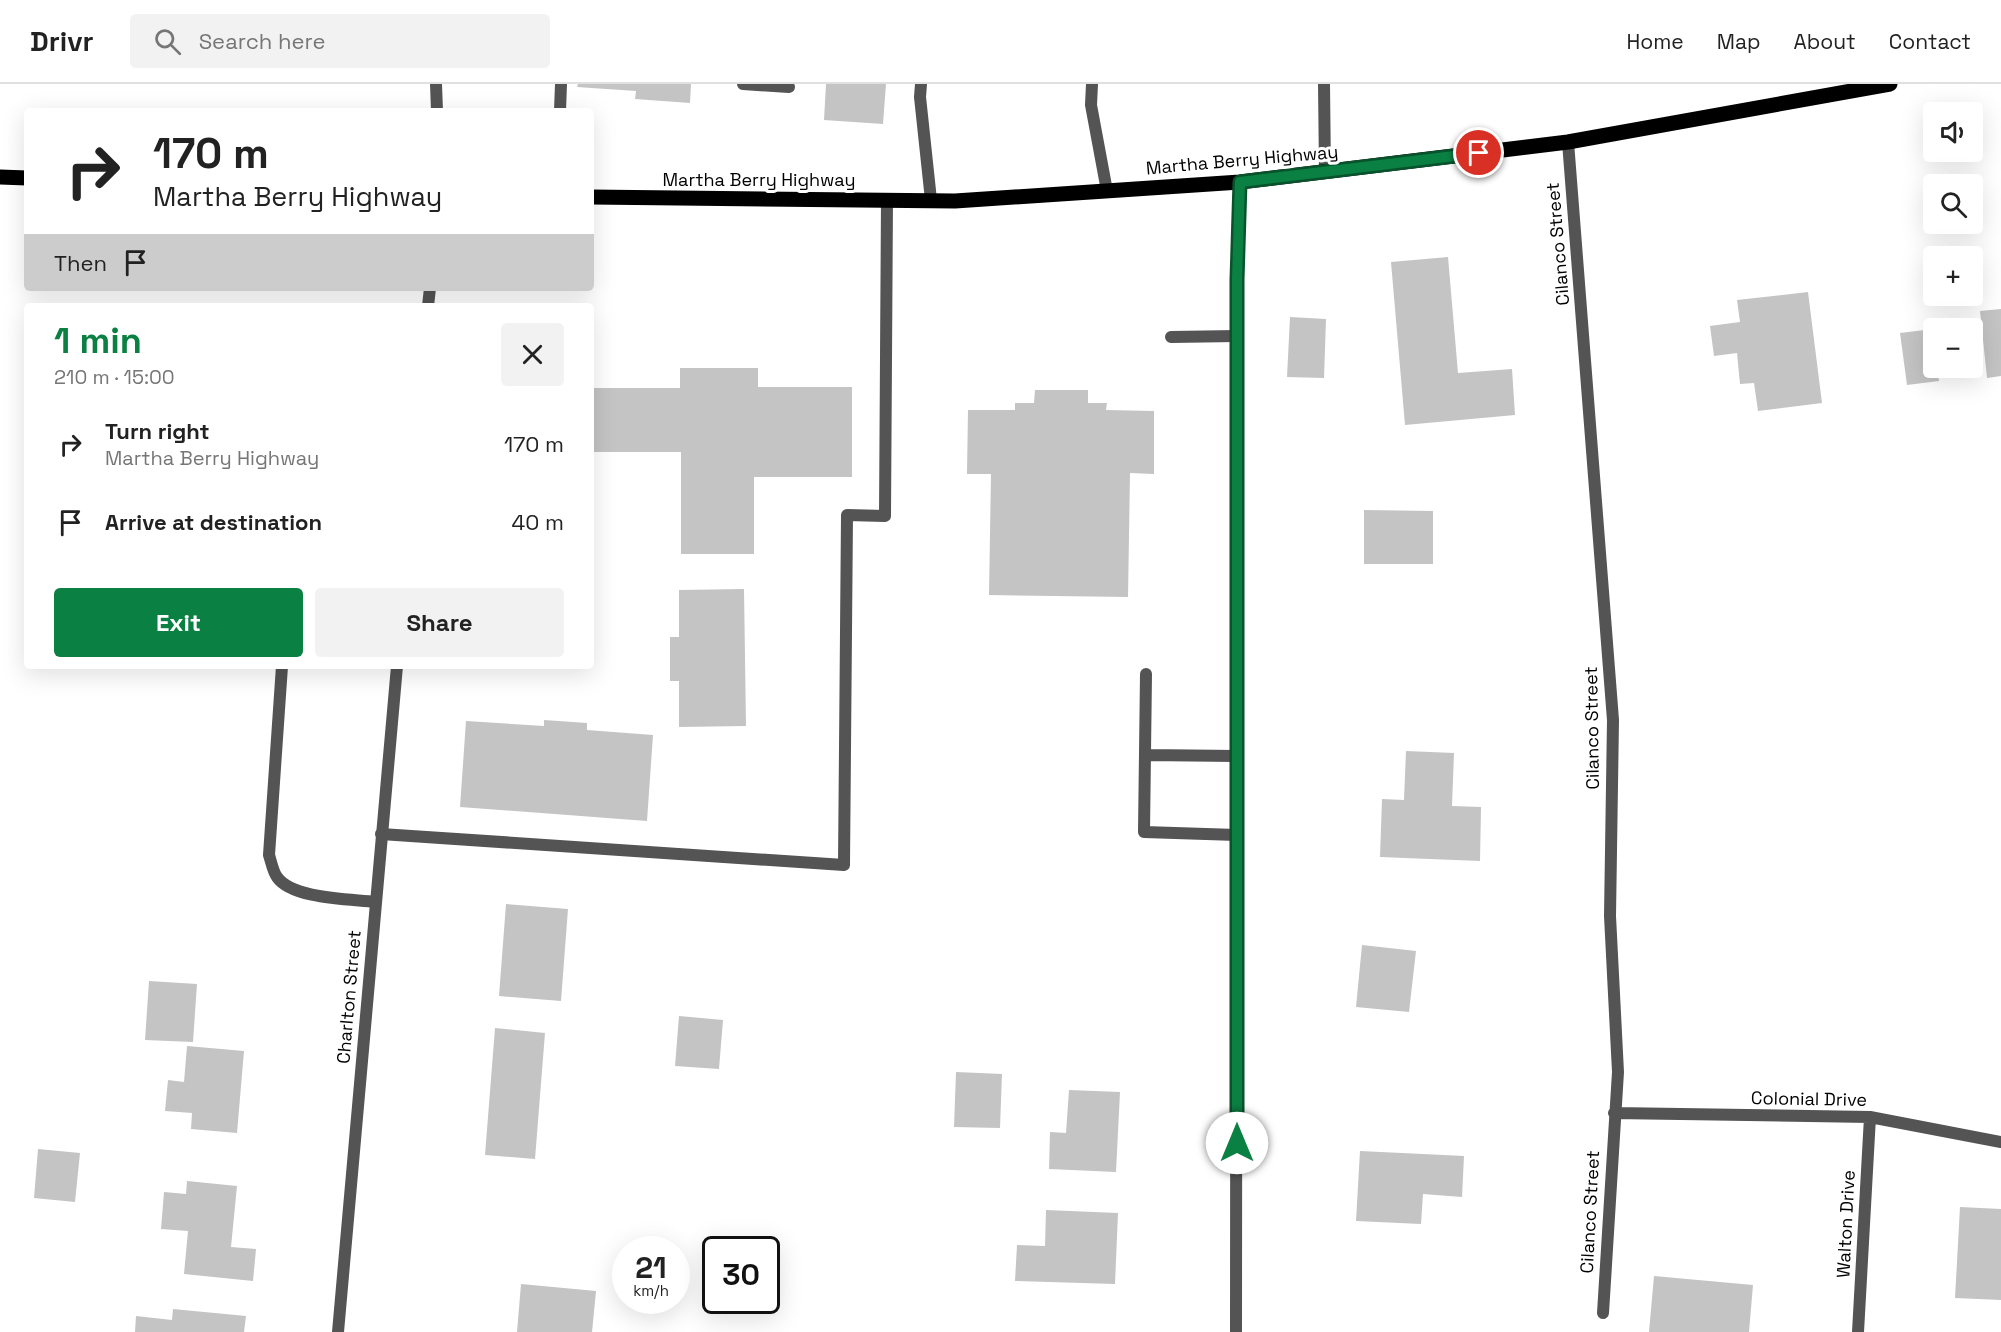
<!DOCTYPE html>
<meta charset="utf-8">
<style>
body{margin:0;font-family:"Space Grotesk",sans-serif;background:#f2f2f2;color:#222;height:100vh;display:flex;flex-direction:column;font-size:22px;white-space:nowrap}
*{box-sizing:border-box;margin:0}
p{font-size:20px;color:#767676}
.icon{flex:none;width:33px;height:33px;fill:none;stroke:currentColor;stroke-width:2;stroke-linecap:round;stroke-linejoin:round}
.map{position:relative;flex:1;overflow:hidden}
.drawer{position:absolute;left:24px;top:219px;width:570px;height:366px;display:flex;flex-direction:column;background:#fff;border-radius:6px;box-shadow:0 6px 24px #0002}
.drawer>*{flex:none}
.guide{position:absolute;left:24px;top:24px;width:570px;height:183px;border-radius:6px;box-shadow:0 6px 24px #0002;background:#fff;color:#222;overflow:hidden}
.buttons{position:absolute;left:1923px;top:18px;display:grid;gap:12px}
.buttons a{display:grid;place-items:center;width:60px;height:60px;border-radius:6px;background:#fff;box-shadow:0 6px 24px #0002;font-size:30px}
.speed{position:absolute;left:612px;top:1152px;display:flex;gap:12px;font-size:30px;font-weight:700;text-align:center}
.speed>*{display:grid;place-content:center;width:78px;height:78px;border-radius:50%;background:#fff;box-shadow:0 6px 24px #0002;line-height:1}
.speed small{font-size:15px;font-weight:400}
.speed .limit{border:3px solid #111;border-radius:9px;background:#fff;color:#111}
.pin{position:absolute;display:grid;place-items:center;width:51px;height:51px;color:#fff;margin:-26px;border:3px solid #fff;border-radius:50%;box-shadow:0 2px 6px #0007}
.me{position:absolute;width:66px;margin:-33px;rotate:0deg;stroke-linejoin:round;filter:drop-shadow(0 0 4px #0008)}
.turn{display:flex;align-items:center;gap:21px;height:126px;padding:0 30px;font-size:27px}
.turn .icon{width:78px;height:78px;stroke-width:2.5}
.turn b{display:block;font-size:42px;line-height:51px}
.then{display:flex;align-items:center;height:57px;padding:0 30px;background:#0003;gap:12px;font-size:22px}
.round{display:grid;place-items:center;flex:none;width:63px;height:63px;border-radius:6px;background:#f2f2f2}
.headline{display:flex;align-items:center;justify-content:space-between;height:102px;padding:0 30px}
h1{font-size:36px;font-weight:700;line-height:45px;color:#0b8043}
.cta{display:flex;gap:12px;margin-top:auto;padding:12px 30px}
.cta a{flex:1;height:69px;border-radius:6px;background:#0b8043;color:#fff;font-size:24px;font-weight:700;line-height:69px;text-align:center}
.cta a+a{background:#f2f2f2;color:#222}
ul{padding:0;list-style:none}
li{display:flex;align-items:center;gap:18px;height:78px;padding:0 30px}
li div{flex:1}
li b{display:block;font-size:22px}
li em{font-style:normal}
header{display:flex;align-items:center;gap:36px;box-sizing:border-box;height:84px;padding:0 30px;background:#fff;border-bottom:2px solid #e0e0e0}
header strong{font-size:28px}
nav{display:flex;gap:33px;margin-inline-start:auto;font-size:21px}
.search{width:420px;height:54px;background:#f2f2f2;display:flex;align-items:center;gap:15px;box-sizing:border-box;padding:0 21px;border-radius:6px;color:#767676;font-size:22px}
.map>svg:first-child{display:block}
</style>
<header>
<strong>Drivr</strong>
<div class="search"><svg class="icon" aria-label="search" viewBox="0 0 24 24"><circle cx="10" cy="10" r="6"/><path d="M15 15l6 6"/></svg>Search here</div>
<nav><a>Home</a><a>Map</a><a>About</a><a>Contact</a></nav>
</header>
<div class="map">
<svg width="2001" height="1248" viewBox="0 0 2001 1248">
<rect width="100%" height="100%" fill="#fff"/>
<path fill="#c4c4c4" d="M578,0H691L690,19L635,15L636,7L577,3Z
M826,0H886L883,40L824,36Z
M1448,173L1458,289L1512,285L1515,331L1405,341L1391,178Z
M1808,208L1822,319L1758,327L1754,299L1740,300L1737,269L1714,272L1710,242L1740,238L1737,216Z
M2001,225V292L1987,294L1980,227Z
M1290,233L1326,235L1324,294L1287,293Z
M1933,245L1934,284H1937L1939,297L1907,301L1900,249Z
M680,284H758V303H852V393H754V470H681V368H591V304H680Z
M1035,306H1088V319H1107L1106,326L1154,327V390L1130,389L1128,513L989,511L991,390H967L968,326H1015V319H1034Z
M1364,426L1433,427V480H1364Z
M744,505L746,642L679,643V597H670V553H679V506Z
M544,636L587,639V646L653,651L647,737L460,723L466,637L544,642Z
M1406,667L1454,669L1452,722L1481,723L1480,777L1380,773L1382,715L1404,716Z
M506,820L568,825L561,917L499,912Z
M1362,861L1416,867L1409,928L1356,923Z
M149,897L197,900L193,958L145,956Z
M679,932L723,936L719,985L675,982Z
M495,944L545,949L535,1075L485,1071Z
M187,962L244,967L237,1049L191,1045L192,1029L165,1027L168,996L184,998Z
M956,988L1002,990L1000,1044L954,1043Z
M1069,1006L1120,1008L1116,1088L1049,1085L1050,1048L1066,1049Z
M38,1065L80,1069L75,1118L34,1114Z
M1360,1067L1464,1072L1462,1113L1423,1110L1421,1140L1356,1137Z
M187,1097L237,1102L231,1163L256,1165L253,1197L184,1190L188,1147L161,1145L164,1108L186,1110Z
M1960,1123L2001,1125V1216L1955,1214Z
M1046,1126L1118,1129L1115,1200L1015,1197L1017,1161L1045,1162Z
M1654,1192L1753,1201L1749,1248H1649Z
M521,1200L596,1207L592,1248H517Z
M173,1225L246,1232L244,1248H135L136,1232L172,1236Z"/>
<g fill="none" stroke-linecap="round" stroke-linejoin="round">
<path stroke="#545454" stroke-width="12" d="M436,0L437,27
M743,0L789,3
M921,0L920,13L931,116
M1092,0L1091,21L1107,107
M1171,253L1237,252
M282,582L269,771C271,777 273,788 277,793C292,815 350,815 375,818
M1146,590L1144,748L1237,751
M1145,671L1237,672
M381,750L844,781L847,431L885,432L887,116"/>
<path stroke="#545454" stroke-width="12" d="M1324,0L1325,88
M560,27L561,0
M1568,58L1613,636L1610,832L1618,988L1603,1229
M428,222L430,204
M1614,1029L1870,1033L2001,1058
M338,1248L397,582
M1236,1248L1237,178L1240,98
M1858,1248L1870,1033"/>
<path stroke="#000" stroke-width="15" d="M0,93L27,94
M591,113L955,117L1240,98L1568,58L1890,0"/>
</g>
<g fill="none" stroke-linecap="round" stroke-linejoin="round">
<defs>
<path id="route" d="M1237,1059V196L1240,98L1479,69"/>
</defs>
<use href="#route" stroke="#07532c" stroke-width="15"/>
<use href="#route" stroke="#0b8043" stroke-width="10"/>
</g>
<g text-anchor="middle" stroke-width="6" stroke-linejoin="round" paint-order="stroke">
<g font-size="18" fill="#000" stroke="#fff">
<text transform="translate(1242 76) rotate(-5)" y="6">Martha Berry Highway</text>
<text x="759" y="102">Martha Berry Highway</text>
<text transform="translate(1558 160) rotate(-95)" y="6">Cilanco Street</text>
<text transform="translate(1592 644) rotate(-91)" y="6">Cilanco Street</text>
<text transform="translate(349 913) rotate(-85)" y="6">Charlton Street</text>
<text transform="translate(1809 1015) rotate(1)" y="6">Colonial Drive</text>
<text transform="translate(1590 1128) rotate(-87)" y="6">Cilanco Street</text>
<text transform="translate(1846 1140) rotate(-87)" y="6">Walton Drive</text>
</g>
</g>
</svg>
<div class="buttons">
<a><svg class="icon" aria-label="sound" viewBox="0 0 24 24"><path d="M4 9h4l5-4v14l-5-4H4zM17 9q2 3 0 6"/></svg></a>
<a><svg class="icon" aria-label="search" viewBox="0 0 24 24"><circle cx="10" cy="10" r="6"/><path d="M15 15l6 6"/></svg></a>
<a>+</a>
<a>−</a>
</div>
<div class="speed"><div>21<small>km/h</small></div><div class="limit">30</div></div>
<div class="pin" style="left:1479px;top:69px;background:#d93025"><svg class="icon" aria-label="arrive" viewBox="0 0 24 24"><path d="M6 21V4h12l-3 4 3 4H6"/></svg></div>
<svg class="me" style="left:1237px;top:1059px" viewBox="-20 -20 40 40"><circle r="19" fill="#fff"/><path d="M0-13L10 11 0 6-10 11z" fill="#0b8043"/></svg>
<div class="guide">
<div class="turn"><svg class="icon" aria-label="right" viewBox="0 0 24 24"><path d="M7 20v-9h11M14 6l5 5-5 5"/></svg><div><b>170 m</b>Martha Berry Highway</div></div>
<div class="then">Then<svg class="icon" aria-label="arrive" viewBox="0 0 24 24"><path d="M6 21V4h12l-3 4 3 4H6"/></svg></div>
</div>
<section class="drawer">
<div class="headline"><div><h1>1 min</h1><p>210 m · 15:00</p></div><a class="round"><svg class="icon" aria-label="close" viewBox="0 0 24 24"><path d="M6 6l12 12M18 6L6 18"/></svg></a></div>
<ul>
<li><svg class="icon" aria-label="right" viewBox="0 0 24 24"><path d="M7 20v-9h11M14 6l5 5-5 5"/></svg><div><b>Turn right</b><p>Martha Berry Highway</p></div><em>170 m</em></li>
<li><svg class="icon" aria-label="arrive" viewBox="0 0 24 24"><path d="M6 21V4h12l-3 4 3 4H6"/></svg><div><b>Arrive at destination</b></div><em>40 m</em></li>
</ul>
<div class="cta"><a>Exit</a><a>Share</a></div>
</section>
</div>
